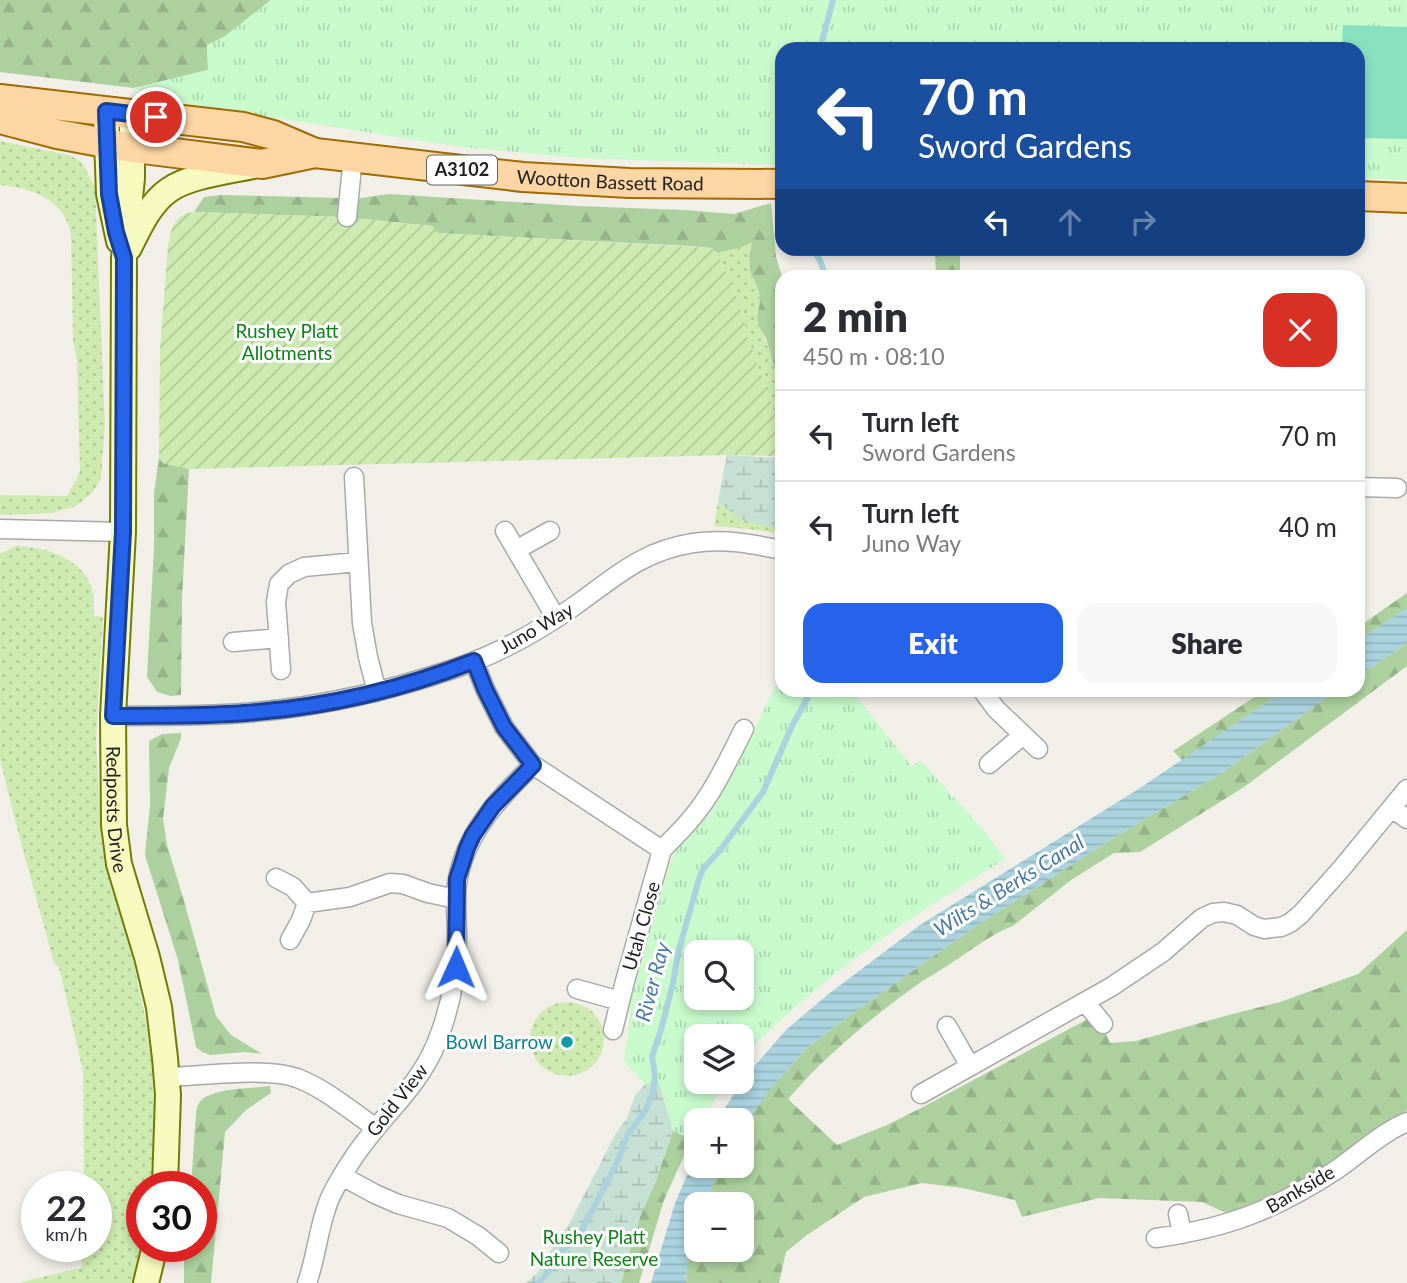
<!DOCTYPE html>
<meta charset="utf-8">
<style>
body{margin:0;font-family:Lato,sans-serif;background:#f7f7f7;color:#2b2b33;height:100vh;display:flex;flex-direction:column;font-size:26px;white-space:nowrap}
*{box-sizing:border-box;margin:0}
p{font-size:23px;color:#7c7c81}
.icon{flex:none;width:38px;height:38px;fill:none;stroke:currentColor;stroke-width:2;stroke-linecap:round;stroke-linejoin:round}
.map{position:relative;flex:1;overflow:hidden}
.sheet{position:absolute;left:775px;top:270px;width:590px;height:427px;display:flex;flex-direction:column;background:#fff;border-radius:21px;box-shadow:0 4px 10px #0003}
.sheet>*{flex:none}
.guide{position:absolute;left:775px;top:42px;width:590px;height:214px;border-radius:21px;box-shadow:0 4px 10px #0003;background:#1a4fa0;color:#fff;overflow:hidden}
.buttons{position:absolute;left:684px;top:940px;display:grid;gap:14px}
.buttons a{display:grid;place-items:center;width:70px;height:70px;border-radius:14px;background:#fff;box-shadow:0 4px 10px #0003;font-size:35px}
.speed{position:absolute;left:21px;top:1171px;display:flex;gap:14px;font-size:35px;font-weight:700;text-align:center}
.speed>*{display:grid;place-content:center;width:91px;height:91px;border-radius:50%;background:#fff;box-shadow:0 4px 10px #0003;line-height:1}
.speed small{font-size:18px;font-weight:400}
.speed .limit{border:10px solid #d22;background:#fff;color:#111}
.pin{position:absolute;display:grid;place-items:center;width:60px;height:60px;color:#fff;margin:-30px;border:4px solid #fff;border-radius:50%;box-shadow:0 2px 7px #0007}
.me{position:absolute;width:77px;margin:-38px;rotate:1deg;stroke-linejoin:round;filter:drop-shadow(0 0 5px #0008)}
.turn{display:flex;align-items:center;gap:24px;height:147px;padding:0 28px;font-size:32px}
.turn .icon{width:91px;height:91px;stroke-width:2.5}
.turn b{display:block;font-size:49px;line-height:60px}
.lanes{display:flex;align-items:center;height:66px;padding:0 28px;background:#0003;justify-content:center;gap:35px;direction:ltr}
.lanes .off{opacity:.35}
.round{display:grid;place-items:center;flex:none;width:74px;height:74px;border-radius:21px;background:#f7f7f7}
.headline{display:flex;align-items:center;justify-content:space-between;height:119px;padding:0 28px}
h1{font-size:42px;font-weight:800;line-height:52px}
.primary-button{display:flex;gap:14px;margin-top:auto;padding:14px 28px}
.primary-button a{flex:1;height:80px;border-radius:21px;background:#2563eb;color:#fff;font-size:28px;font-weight:800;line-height:80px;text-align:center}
.primary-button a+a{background:#f7f7f7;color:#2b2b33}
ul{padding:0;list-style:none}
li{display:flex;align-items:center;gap:21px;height:91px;padding:0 28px;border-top:2px solid #e1e1e2}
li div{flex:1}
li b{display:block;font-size:26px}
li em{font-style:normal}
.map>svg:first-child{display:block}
</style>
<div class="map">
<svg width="1407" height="1283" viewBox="0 0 1407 1283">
<defs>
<pattern id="grass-dots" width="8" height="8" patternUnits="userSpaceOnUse" patternTransform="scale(1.75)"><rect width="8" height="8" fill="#cdebb0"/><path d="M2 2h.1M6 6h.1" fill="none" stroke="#b0c997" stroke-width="1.8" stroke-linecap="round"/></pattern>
<pattern id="forest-firs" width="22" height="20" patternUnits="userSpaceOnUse" patternTransform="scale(1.75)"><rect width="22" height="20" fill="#add19e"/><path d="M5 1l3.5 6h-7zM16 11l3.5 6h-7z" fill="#95b388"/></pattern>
<pattern id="wetland-marsh" width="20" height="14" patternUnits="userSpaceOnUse" patternTransform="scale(1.75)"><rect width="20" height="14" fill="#c6e0d4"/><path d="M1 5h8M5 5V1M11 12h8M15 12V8" fill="none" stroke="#aac0b6"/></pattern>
<pattern id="park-tufts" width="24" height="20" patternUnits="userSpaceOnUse" patternTransform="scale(1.75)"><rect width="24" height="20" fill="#c8facc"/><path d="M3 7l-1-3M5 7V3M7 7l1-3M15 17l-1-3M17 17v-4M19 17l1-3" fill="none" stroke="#acd6af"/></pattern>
<pattern id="garden-furrows" width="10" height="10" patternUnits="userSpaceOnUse" patternTransform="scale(1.75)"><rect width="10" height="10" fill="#cdebb0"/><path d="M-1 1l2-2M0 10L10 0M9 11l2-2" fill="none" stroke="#b0c997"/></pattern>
<pattern id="water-rules" width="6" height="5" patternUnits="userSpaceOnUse" patternTransform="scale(1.75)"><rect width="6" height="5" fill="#aad3df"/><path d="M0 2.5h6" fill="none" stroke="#92b5bf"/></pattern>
</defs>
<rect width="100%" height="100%" fill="#f2efe9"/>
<path fill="url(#grass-dots)" d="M0,141L69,155C90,164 84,173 95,186L105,426L101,478L93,492L76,506L52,513L0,515V495L67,496L80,472L77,360L73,340L71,234C64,199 32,188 0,185Z
M752,241L749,256L750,271L759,291L760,301L757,318L760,329L765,338L774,367L782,382V435L751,346C746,337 746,330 744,320C738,297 727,274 717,253L739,248Z
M718,501C739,521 755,524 782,529V534L749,529L714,526Z
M15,546C45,546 86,559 93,593C94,600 94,608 94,616L103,617L96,739L102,848L130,945L146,1021L151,1057L155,1119L154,1158L152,1186H142V1246L132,1283H20L29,1280L81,1268L82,1246H96V1186H84L83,1071L59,967L54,963L16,824L0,759V554Z
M530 1039a37 37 0 1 1 74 0a37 37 0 1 1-74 0Z"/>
<path fill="url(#forest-firs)" d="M0,0H271L224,37L207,45L208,70L134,88L0,72Z
M389,194L578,206L685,210L734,214L771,203L776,257L782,276V382L774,367L766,338L760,329L757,318L760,301L759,291L750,271L749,256L752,242L739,248L717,253L712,248L689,246L437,233L432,226L353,218L355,203L361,198Z
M221,195L342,198L341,217L194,212L204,197Z
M935,249H960V276H936Z
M159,457L163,463L189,469L182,598L181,695L171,696L157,692L147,677L154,547V493Z
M1407,593V608L1358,641V627Z
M1407,643V666L1244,787L1140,852L1114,853L1071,880L1013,926C991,934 973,949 953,962C943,969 932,975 921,982C872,1017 827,1054 788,1099L837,1145L887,1125L921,1108L1086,1020L1105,1032L1110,1043L1136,1041L1225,1016L1280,1002L1358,974L1407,930V1110L1336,1159L1268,1200L1238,1211L1224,1212L1202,1202L1099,1198L1022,1217L1015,1200L962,1188L922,1183L864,1197L807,1235L786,1252L779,1283H686L687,1266L696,1225V1250H742V1204H701L715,1166H742V1120L806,1049L846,1018L973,928L1107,842L1220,774L1337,690H1358V676Z
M1265,690H1285L1182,760L1173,751Z
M181,733V738L169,768L163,819L167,845L184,901L216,1016L231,1035L262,1054L245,1052L210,1055L202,1052L196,1047L178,960L145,855L150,805L149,741L162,734Z
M696,1082H725L702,1120H696V1128L690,1139L687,1149L664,1200L639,1283H621L633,1238L641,1214L655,1183L673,1131L668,1116Z
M270,1086L271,1093L246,1110L225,1132L211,1283H184V1246H201V1186H191L196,1114C196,1111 197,1106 199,1103C210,1087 251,1089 270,1086Z"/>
<path fill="url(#wetland-marsh)" d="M727,455L778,458L782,461V529C751,523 742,524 718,501Z
M659,1082L673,1131L655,1183L641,1214L633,1238L621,1283H526L538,1272L557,1240L569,1224L616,1133L627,1118L635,1096L645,1084Z"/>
<path fill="url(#park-tufts)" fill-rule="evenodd" d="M271,0H1407V180L1358,178V49H782V165L577,158L454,146L163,100L134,88L208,70L207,45L224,37Z
M782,672V690H851L912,767L920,760L984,831L1005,859C971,881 935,902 902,925C848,962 787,1010 742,1058V1036H696V1082H725L702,1120H696V1128L690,1139L673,1131L659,1082L645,1084L624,1061L630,1019V1003L670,864L678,847L697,823L708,817L735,771ZM696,952H742V998H696Z"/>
<path fill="url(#garden-furrows)" d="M194,212L341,217L432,226L438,233L712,248C724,259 739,303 744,320C746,329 746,337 751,346L781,431L782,456L727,455L189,469L163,463L159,457L160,348L168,246C171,229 174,214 194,212Z"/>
<path fill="#88e0be" d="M1343,25L1407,27V139L1358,138V49H1342Z"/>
<path fill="url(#water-rules)" d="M1407,608V643L1358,676V641Z
M1285,690H1337L1220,774L1107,842L973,928L846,1018L806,1049L771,1088L742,1130V1120H717L746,1076L786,1030L826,996L920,925L1140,788Z
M696,1154V1166H720L706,1204H696V1235L687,1266L686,1283H651L675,1203Z"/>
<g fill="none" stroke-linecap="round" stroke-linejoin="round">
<path stroke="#aad3df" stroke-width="6" d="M820,49L833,0
M809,248C820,255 822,265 825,276
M538,1283L555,1265L561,1252L581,1232L617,1163L628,1134L646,1110L653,1091L655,1075L652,1056L661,1030L673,983L678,953L699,879L703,869L721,849L763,792L792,726L808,697L809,690"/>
<defs>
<path id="minor" d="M347,217L353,157
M354,477L362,623L368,657L377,692
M1358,487L1397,488
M0,529L123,532
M505,531L556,618
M516,550L550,531
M233,642L279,638
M474,661L485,689L504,727L533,765L662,850C671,840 682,830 691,819C714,792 728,760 744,729
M281,670L276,602L279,584L289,574L304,567L358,562
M982,690L996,709L1038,749
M113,716C160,715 208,717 255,712C324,706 392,690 456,668C498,654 537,632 573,607C614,578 641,551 693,543C723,538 753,544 782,550
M989,764L1023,735
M1392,808L1407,819
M276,878L293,887L307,903L350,897L390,883L403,884L428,893L456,899
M290,940L301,920L307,903
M577,989L620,1001
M1085,1002L1103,1024
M947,1026L970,1066
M613,1030L625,981L662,850
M167,1077C203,1076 264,1067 297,1078C326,1089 351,1111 376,1128
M921,1094L1111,987L1163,952L1202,918L1213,913L1224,912L1237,915L1254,926L1264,929L1281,927L1290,923L1301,914L1342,868L1407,789
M342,1176L375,1194L398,1204L448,1218L478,1236L499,1253
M1178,1214L1182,1234
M1156,1238C1227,1228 1275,1210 1336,1170C1359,1154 1381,1133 1407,1122
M307,1283C316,1258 318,1231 327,1206C332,1190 343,1174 352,1160C378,1119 417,1090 436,1044C451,1008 457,975 457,936C457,917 454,896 458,878C467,831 500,797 533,765"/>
<g id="secondary">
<path d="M106,111L109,194L119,241"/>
<path id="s1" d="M132,114V178L124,258L123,532L113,716L114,825L119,864L147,957L159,1007L165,1058L168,1095L165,1186"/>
<path d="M129,248C139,228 150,203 169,190C188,176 230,171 253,166"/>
<path d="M146,1283L155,1246"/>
</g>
<g id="primary">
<path id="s2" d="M0,99L243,127L273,135L315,153L523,177L629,183L782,184"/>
<path d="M0,119L57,134L127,147L262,164L315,153"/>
<path d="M1358,196L1407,198"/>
</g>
</defs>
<use href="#minor" stroke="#a9a9a9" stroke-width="21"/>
<use href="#secondary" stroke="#707d05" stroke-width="28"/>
<use href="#primary" stroke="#a06b00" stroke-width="32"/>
<use href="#minor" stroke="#fff" stroke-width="18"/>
<use href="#secondary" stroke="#f7fabf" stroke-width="24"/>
<use href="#primary" stroke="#fcd6a4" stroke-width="28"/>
</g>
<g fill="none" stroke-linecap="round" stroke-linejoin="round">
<defs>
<path id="route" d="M156,117L106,111L109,194L116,232L124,258L123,532L113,716C160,715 209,717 257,712C330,706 405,688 474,661L485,689L504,727L533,765L493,806L473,835L467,848L457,879L456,967"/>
</defs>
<use href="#route" stroke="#184099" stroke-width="18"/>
<use href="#route" stroke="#2563eb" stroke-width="12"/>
</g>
<circle fill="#0f9aa8" stroke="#fff" stroke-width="2.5" cx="567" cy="1042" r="7"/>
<g text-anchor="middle" stroke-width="6" stroke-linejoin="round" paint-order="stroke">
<rect fill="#fff" stroke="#646464" stroke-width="2" x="427" y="155.5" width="70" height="29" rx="5"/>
<g font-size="18" font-weight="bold" fill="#222">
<text x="462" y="176">A3102</text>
</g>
<g font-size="19" fill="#222" stroke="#fff">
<text dy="7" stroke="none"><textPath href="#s2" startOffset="618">Wootton Bassett Road</textPath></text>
<text transform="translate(536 628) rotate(-30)" y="7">Juno Way</text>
<text dy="7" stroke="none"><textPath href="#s1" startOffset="696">Redposts Drive</textPath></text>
<text transform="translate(641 926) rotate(-74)" y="7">Utah Close</text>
<text transform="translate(397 1100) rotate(-52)" y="7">Gold View</text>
<text transform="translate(1300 1189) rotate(-30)" y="7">Bankside</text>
</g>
<g font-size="19" fill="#0c8416" stroke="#fff">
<text x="287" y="338">Rushey Platt<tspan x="287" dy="22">Allotments</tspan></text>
<text x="594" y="1244">Rushey Platt<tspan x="594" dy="22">Nature Reserve</tspan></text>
</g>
<g font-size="19" fill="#0d838f" stroke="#fff" text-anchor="end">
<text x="553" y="1049">Bowl Barrow</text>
</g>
<g font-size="21" font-style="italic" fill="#4a7aab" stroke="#fff">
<text transform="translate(1009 886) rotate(-32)" y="7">Wilts &amp; Berks Canal</text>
<text transform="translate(653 982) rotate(-75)" y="7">River Ray</text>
</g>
</g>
</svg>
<div class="buttons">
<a><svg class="icon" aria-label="search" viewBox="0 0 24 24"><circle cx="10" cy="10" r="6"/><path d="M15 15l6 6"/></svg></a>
<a><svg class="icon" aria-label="layers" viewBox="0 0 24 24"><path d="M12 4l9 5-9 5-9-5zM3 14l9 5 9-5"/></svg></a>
<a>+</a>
<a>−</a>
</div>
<div class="speed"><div>22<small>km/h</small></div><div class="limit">30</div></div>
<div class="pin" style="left:156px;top:117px;background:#d93025"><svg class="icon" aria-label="arrive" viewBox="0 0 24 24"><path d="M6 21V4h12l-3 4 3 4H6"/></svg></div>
<svg class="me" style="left:456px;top:967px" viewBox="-20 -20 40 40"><path d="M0-17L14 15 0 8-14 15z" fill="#2563eb" stroke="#fff" stroke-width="4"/></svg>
<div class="guide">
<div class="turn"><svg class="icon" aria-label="left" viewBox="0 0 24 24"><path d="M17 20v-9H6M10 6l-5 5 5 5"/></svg><div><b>70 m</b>Sword Gardens</div></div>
<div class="lanes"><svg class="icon" aria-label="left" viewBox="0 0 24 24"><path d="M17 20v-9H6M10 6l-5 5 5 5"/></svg><svg class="icon off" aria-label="ahead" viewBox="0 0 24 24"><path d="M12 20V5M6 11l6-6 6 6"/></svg><svg class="icon off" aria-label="right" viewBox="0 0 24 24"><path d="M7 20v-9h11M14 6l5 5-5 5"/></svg></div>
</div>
<section class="sheet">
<div class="headline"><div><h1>2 min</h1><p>450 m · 08:10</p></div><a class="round" style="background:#d93025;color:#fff"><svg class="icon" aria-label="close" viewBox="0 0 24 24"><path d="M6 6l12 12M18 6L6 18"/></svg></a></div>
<ul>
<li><svg class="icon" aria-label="left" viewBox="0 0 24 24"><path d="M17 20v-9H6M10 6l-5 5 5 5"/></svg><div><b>Turn left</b><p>Sword Gardens</p></div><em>70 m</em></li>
<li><svg class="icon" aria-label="left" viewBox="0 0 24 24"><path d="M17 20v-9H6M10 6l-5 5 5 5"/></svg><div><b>Turn left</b><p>Juno Way</p></div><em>40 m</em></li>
</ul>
<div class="primary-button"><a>Exit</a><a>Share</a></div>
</section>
</div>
